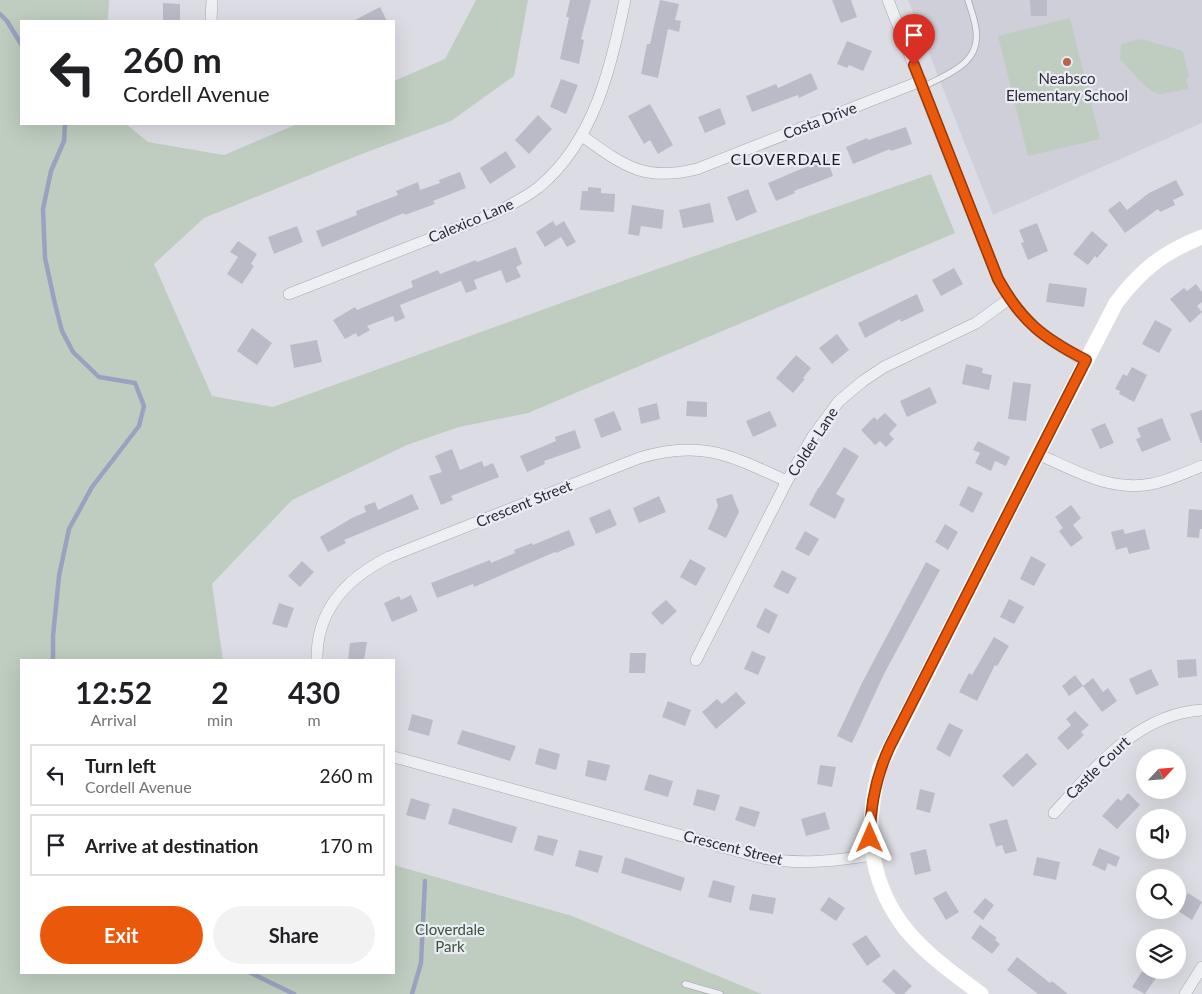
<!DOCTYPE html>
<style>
body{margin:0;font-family:Lato,sans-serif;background:#f2f2f2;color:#202124;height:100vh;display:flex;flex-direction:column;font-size:19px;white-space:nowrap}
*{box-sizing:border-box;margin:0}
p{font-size:16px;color:#757577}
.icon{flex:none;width:28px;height:28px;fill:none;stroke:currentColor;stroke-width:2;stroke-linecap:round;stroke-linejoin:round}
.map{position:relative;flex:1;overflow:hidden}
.panel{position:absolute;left:20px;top:659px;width:375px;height:315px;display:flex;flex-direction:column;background:#fff;border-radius:0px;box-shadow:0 5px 20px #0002}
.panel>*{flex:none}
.top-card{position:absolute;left:20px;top:20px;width:375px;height:105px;border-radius:0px;box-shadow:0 5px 20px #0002;background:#fff;color:#202124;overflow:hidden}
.needle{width:32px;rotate:64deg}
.buttons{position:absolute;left:1136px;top:749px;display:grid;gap:10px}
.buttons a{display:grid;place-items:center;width:50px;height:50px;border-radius:50%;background:#fff;box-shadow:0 5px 20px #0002;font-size:25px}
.pin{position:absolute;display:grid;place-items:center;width:42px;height:42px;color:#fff;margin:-51px -21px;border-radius:50% 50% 50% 0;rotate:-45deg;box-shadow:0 0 5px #0007}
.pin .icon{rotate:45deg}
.me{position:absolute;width:55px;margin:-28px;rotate:0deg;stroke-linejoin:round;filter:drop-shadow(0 0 4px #0008)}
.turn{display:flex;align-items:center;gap:18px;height:105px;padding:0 20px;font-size:22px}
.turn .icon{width:65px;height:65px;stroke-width:2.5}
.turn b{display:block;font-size:35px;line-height:42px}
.eta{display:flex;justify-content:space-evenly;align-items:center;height:85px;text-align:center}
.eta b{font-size:30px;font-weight:700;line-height:35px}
.cta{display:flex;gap:10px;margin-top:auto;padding:10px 20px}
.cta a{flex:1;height:58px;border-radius:30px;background:#ea580c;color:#fff;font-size:20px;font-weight:700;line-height:58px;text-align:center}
.cta a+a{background:#f2f2f2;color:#202124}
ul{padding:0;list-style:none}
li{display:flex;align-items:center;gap:15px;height:62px;margin:0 10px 8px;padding:0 10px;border:2px solid #e0e0e0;border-radius:0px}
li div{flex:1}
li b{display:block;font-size:19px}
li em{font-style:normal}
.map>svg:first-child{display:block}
</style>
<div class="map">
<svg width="1202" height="994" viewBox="0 0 1202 994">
<rect width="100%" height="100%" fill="#dcdde4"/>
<path fill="#cfcfd9" d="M908,0H1202V123L993,215Z"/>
<path fill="#becdbf" d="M0,0H109L108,21H21V124H126L148,142L224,155L297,124H394V81L445,59L476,0H528L514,76L451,121L359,155L204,218L154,264L212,396L273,407L597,290L931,174L955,233L528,413L459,427L407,445L292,500L212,584L223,660H21V972H394V865L572,916L762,994H0Z
M1070,18L1100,139L1028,156L998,36Z
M1141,39L1183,51L1189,76L1186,80L1189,89C1180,90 1170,93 1161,94C1148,94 1129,68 1120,59L1121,44Z"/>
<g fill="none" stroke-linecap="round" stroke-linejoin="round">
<path stroke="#9ba1c1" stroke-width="4.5" d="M0,14L7,21L21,44
M53,660V636L59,576L69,529L92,487L139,426L144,406L135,383L99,377L73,352L62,331L55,304L45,258L43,209L51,171L64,141L65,124
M249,972L294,994
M412,994L421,963L425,881"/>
</g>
<path fill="#babbc7" d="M570,0H591L581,39L584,40L579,64L560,59L569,17H566Z
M660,0L679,4L675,20L681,21L679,32L668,29L658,78L641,74L647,44H650Z
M832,0H851L857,17L841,23Z
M1030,0H1047V16H1031Z
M163,3L180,4V21H163Z
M380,7L387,21H353Z
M847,41L872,51L863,71L849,65L847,68L837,64Z
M811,73L818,89L799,98L798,95L752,112L746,96L776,84L778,88Z
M561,79L578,85L566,114L550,107Z
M650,104L673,145L658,154L650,140L644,144L628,116Z
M720,108L726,124L705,133L698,117Z
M538,115L552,129L529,154L515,140Z
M906,127L912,144L891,151L890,149L853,164L846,147L867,138L868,140Z
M506,151L516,167L490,184L480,168Z
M827,158L833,176L794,191L795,193L776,201L768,183Z
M460,172L466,188L433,201L435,204L405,215L404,213L322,247L316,231L357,215L356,211L398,195L396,191L418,182L420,190L440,183L439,180Z
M1176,180L1184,195L1173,200L1175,205L1160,212L1158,209L1125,233L1108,210L1120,201L1127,210L1149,193Z
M588,187L601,188V193L615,194L614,212L580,210L582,191H588Z
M748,189L757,212L736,221L727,197Z
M710,203L714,222L683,228L679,210Z
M632,205L664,210L662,229L641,226L639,236L628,234Z
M553,221L556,226L564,221L576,242L567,247L561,237L545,247L536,232Z
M1037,223L1048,251L1028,260L1021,243L1024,242L1019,230Z
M297,226L303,242L274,254L268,237Z
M1092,231L1108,245L1097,258L1095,256L1088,265L1073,254Z
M238,241L257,254L251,264L254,266L242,284L227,274L238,257L230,252Z
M516,247L522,264L516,267L521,277L506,283L501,270L474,280L477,289L466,293L461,281L400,305L405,318L395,322L393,316L367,326L370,330L358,337L356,333L345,339L333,320L355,307L357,310L413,287L411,281L438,270L440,274L476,260L477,262Z
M954,268L963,284L941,296L932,280Z
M1049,283L1087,288L1084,307L1046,302Z
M1196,284L1202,292V302L1197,306L1202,312L1190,323L1170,299L1184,288L1187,291Z
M917,294L924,311L901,322L900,319L865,338L858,323Z
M1155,320L1172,329L1159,353L1142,344Z
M252,328L272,343L257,365L237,351Z
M837,334L849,350L832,364L819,348Z
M317,340L322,362L294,368L290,345Z
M796,355L811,368L803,378L805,379L793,393L776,378Z
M966,364L983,368L982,373L992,375L989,390L962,384Z
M1132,367L1147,375L1134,402L1119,394L1120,391L1115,389L1123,374L1127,376Z
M1013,382L1031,384L1026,421L1008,419Z
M930,387L937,403L907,417L900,401Z
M687,401L707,402V417L686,416Z
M657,403L660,419L641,424L638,408Z
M1202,410V443H1201L1190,414Z
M614,411L622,430L601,438L594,419Z
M770,411L777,426L753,437L746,421Z
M885,413L897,425L889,434L894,439L886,447L880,441L875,445L861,430L874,417L877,420Z
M1162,418L1171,440L1142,452L1136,439L1141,437L1137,428Z
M1105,423L1114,443L1100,449L1091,429Z
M575,430L581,448L544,461L545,464L527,472L520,456L556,441L555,437Z
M978,441L1010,457L1006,466L995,461L991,471L975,463L980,453L973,450Z
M844,447L859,456L836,494L845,499L835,519L809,505L818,488H819Z
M452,449L460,470L482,461L484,467L493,463L499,477L451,496L453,500L441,505L429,476L442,472L435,456Z
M968,486L983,493L973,513L959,505Z
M412,494L419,509L344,540L346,543L328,552L320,537L352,518L366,512L364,506L375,502L378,510Z
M732,494L739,512L726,538L708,529L718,506L716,499Z
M659,496L666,512L639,523L633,508Z
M1071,505L1081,518L1073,525L1083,538L1071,547L1059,531L1063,528L1055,517Z
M610,509L617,525L596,534L589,518Z
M1189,509L1202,510V529H1200L1199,538L1187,537Z
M945,524L958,532L948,550L935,542Z
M1123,529L1125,534L1145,529L1150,549L1129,554L1127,547L1116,550L1111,532Z
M569,530L575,545L556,553L555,552L474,587L473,584L437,598L431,583L490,560L491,563L515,553L514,550L532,543L533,545Z
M805,531L819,539L809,556L795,549Z
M1031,556L1046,564L1034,586L1020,579Z
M690,559L706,568L696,586L680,577Z
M302,561L314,572L300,587L288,576Z
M926,562L940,570L884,674L852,743L837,736L863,681Z
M782,570L797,578L788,594L773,587Z
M411,595L418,611L392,622L384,603L399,596L401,600Z
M1009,599L1024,607L1014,624L1000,617Z
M666,600L677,611L662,625L651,613Z
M279,603L294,608L287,628L272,624Z
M765,608L778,615L769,634L756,627Z
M994,637L1009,646L997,666L995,665L977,701L959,692L969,673L972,675Z
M360,642H367L364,660H348L350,643Z
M752,651L766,657L758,675L744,669Z
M630,653H646L645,673H629Z
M1196,659L1197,676L1178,678L1177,660Z
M1151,669L1159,685L1136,695L1129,679Z
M1075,675L1083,686L1069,696L1062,686Z
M1093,678L1103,692L1108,688L1117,701L1102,712L1083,686Z
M736,692L746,703L716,729L702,712L717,699L722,704Z
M668,701L691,710L685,726L662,717Z
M1075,711L1089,725L1081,732L1084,735L1068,750L1057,738L1071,725L1066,719Z
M412,714L433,720L429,736L408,730Z
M949,723L963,730L950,757L936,749Z
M462,730L516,746L510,761L457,744Z
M539,748L560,754L556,770L535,764Z
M1027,753L1037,764L1013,787L1002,776Z
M588,760L610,765L606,781L585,776Z
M820,765L836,767L832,787L817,784Z
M649,774L673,781L668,797L644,790Z
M697,789L720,795L715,811L693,805Z
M920,789L935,793L930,813L916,809Z
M1128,793L1140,805L1117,829L1102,816L1118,798L1121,801Z
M411,798L430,804L425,820L406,815Z
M740,806L760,812L755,827L735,820Z
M453,808L517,827L512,843L448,824Z
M825,812L830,829L806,836L801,819Z
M1007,819L1017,851L1005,854L1002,845L996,847L989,824Z
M538,835L558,840L553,856L534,850Z
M1099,848L1120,857L1116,867L1108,863L1105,871L1092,865Z
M926,849L931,871L915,875L910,853Z
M579,850L603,856L598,873L575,866Z
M625,857L685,878L681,891L621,873Z
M1037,857L1060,862L1056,880L1033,875Z
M713,880L735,886L731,903L708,897Z
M946,891L959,912L946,920L933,898Z
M1188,893L1202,902L1192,920L1178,911Z
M752,894L776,898L773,914L749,910Z
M829,897L845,908L836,921L820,910Z
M985,898L994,905L983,920L973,912Z
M980,925L997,938L995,940L1000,944L992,954L971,938Z
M866,935L881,956L867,966L852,944Z
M1017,957L1050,983L1052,981L1068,994H1038L1007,970Z
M894,969L912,986L904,994H896L882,981Z
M1143,970L1156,978L1145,994L1132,987Z"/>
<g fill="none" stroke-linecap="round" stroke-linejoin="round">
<defs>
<path id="lane" d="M923,87C947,74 981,64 976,30C975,20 971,10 968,0
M685,984L720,994"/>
<path id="street" d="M888,0L998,279C1022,322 1044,338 1086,361
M211,21L212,0
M582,136C624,166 644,182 697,169L921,81
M289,294L493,214C509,206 525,198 539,187C594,141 611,68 625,0
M1038,454C1074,470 1110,492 1151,484C1169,481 1186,472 1202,466
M317,660C316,610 347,578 389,557L639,458C702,439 731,456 787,481
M696,660L787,481L813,436L839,401L863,381L884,367L976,323L1009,299
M394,757L763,858C800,865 835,861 872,855
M1054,813C1095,768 1137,714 1202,710
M1185,994L1202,967"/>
</defs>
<use href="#lane" stroke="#a6a7b1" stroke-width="7"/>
<use href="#street" stroke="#a6a7b1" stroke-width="12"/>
<use href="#lane" stroke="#eeeff3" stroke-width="5.5"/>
<use href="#street" stroke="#eeeff3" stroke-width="11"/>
<path stroke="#fff" stroke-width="15" d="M981,994C953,973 922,952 901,923C867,875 865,823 880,767L1038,454L1116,303C1142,269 1162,253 1202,237"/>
</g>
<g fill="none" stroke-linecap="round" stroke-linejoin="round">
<defs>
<path id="route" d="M870,838C870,804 876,776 890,746L1086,360C1043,338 1022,322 998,279L914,65"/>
</defs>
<use href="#route" stroke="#983908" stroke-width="12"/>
<use href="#route" stroke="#ea580c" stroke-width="9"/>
</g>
<circle fill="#bd604e" stroke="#ebecf3" stroke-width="2" cx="1067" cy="62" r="5"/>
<g text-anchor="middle" stroke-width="4.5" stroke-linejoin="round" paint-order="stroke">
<g font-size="15" fill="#282939" stroke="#ebecf3">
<text x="1067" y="84">Neabsco<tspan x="1067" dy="17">Elementary School</tspan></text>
</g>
<g font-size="15" fill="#282939" stroke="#ebecf3">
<text transform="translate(820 121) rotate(-21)" y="5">Costa Drive</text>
<text transform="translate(471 221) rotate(-23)" y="5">Calexico Lane</text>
<text transform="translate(813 442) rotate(-57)" y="5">Colder Lane</text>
<text transform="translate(524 504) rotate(-22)" y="5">Crescent Street</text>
<text transform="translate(1098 768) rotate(-44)" y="5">Castle Court</text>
<text transform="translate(733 848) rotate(14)" y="5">Crescent Street</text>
</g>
<g font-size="15" fill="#37533a" stroke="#ebecf3">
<text x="450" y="935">Cloverdale<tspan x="450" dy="17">Park</tspan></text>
</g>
<g font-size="16" letter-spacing="1" fill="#1a1a2a" stroke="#ebecf3">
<text x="786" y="165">CLOVERDALE</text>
</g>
</g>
</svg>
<div class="buttons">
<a><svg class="needle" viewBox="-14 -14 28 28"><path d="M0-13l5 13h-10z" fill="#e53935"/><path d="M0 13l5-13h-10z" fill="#757577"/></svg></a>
<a><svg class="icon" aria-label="sound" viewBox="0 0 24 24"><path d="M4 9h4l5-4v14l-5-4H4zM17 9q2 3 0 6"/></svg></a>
<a><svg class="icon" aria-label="search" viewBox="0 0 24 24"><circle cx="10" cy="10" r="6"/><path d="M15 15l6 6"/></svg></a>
<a><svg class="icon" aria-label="layers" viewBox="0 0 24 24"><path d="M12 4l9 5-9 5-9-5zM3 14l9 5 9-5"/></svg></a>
</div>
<div class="pin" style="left:914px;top:65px;background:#d93025"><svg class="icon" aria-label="arrive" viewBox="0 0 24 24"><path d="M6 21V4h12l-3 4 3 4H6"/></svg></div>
<svg class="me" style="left:870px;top:838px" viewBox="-20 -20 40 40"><path d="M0-17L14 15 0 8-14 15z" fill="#ea580c" stroke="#fff" stroke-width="4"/></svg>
<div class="top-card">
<div class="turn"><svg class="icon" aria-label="left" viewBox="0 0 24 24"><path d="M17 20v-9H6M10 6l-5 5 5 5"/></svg><div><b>260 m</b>Cordell Avenue</div></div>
</div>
<section class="panel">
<div class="eta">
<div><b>12:52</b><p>Arrival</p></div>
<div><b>2</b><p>min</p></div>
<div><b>430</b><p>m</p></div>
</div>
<ul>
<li><svg class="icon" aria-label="left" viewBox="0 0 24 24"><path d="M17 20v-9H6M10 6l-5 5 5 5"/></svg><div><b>Turn left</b><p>Cordell Avenue</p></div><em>260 m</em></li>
<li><svg class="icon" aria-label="arrive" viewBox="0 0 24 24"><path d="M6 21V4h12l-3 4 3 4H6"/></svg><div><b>Arrive at destination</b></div><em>170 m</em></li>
</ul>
<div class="cta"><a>Exit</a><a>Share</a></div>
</section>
</div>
